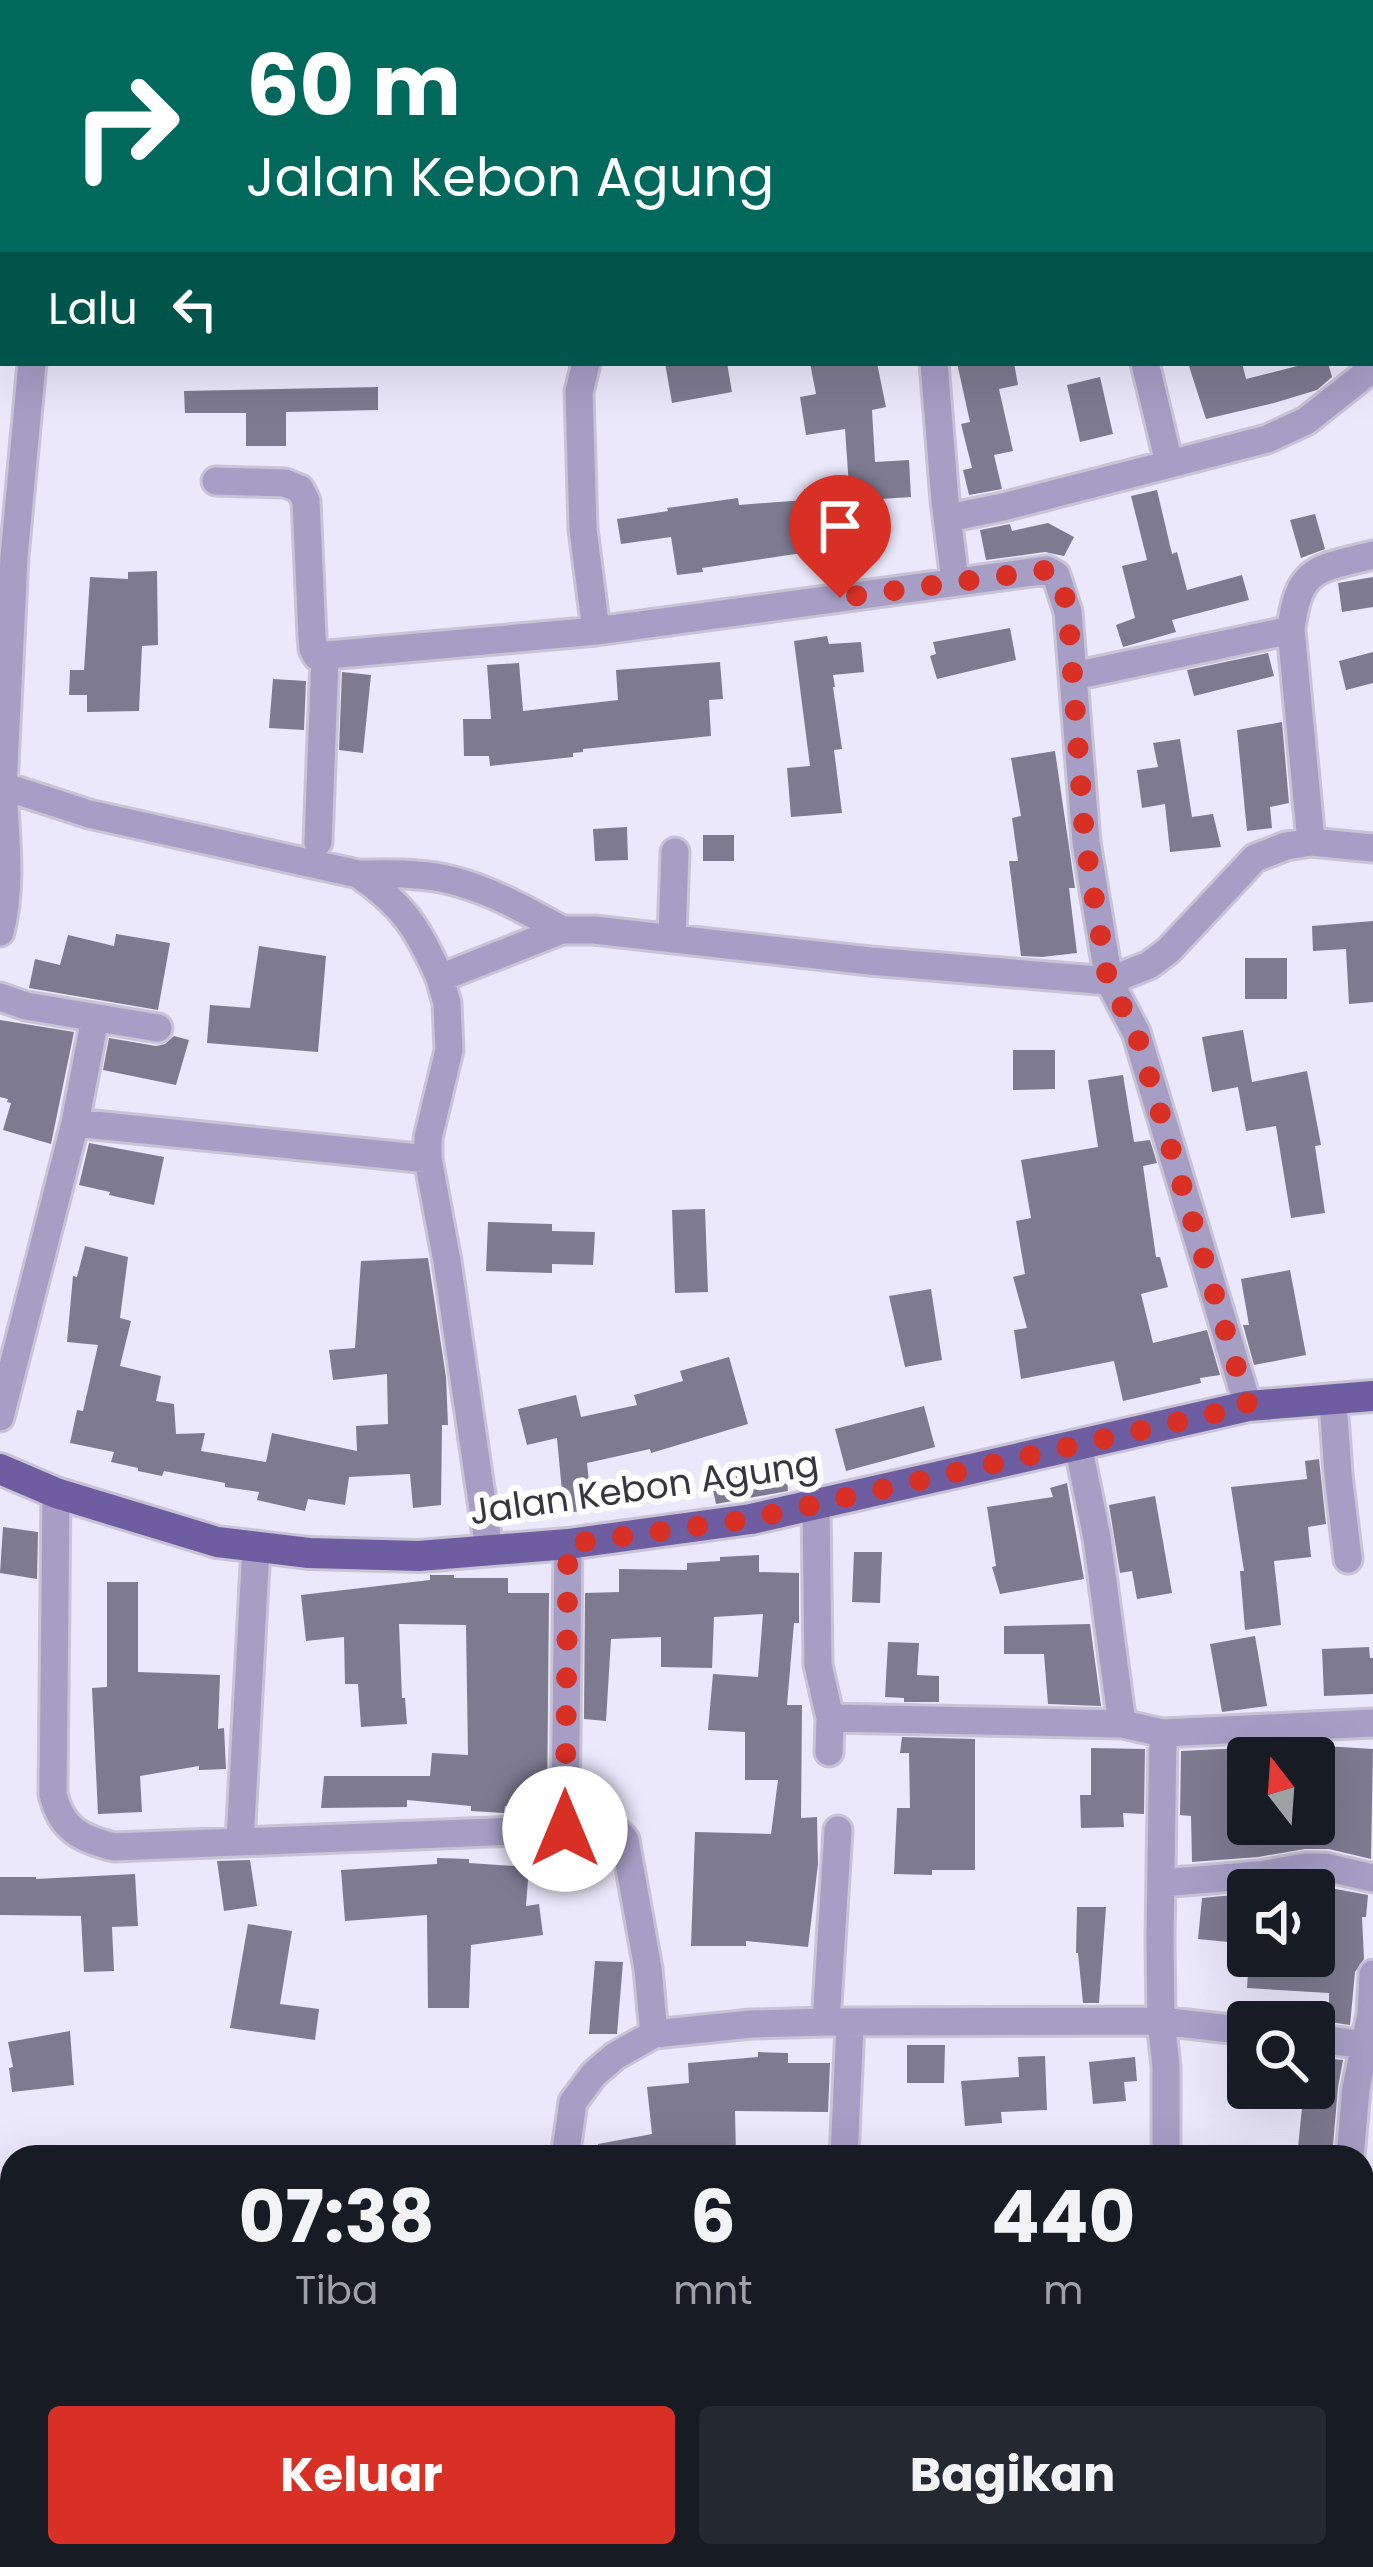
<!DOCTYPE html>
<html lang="id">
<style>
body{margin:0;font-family:Poppins,sans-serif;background:#242831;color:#f1f3f6;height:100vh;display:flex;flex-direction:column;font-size:45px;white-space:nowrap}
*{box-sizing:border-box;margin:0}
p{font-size:39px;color:#9ea1a6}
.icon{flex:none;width:66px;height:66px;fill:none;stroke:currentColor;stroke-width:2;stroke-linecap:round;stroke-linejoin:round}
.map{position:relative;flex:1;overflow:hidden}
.side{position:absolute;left:0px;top:2145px;width:1374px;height:423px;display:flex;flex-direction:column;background:#171b24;border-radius:36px 36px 0 0;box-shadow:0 12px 48px #0002}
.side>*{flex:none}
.guide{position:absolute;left:0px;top:0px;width:1374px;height:366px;box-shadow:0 12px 48px #0002;background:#00695c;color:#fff;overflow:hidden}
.needle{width:78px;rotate:343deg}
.tools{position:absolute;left:1227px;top:1737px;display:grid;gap:24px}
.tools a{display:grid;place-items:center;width:108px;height:108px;border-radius:12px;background:#171b24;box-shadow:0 12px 48px #0002;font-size:60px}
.pin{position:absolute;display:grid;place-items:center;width:102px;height:102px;color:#fff;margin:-123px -51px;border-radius:50% 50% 50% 0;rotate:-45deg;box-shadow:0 0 12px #0007}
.pin .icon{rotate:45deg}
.me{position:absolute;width:132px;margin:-66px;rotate:0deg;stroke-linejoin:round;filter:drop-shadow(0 0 9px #0008)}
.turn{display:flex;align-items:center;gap:42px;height:252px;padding:0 48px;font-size:54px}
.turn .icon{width:156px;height:156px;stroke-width:2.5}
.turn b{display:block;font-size:84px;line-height:102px}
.then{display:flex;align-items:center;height:114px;padding:0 48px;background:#0003;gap:24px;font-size:45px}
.eta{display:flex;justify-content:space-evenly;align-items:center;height:204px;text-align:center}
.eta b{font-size:72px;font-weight:700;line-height:84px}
.primary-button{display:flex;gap:24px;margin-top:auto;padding:24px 48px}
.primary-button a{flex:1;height:138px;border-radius:12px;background:#d93025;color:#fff;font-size:48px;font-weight:700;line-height:138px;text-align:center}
.primary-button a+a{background:#242831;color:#f1f3f6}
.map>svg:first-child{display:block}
</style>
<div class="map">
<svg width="1373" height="2567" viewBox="0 0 1373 2567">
<rect width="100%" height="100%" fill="#ece8fc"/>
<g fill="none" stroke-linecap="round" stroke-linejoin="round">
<path stroke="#927ed1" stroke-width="57" d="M1321,0L1323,3
M1371,94L1373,98"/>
</g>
<path fill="#7e7a90" d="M665,363H727L732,392L672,403Z
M810,363H877L886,407L872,410L875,462L909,460L911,497L850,501L845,429L806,435L800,397L816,394Z
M957,363H1014L1018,385L999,389L1013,451L994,455L1002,489L969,495L963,470L972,468L961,424L970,422Z
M1188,363H1242L1246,379L1309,363H1328L1332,377L1317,390L1274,403L1206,419Z
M1100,377L1113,434L1080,442L1067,385Z
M378,387V410L286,412V446H246V413H185L184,391Z
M837,486L843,547L702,568L703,572L677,575L671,537L621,544L617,519L668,511L667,508L738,498L739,505L805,500L804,489Z
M1157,490L1172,554L1177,552L1187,590L1242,575L1249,600L1172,620L1176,632L1123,647L1116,625L1135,618L1122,566L1147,560L1131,496Z
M1315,514L1325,549L1301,558L1290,520Z
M1048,523L1074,537L1064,556L1045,552L986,560L980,530L1010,524L1012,531Z
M157,571L158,645L142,646L139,711L87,712V695H69L70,670H84L90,577L128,579V572Z
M1373,577V607L1342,612L1338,583Z
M1010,628L1016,660L937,679L930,656L936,654L933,642Z
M827,636L829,644L861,642L864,672L833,675L835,687H833L842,749L834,750L842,813L791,817L787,768L810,766L794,641Z
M1373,652V683L1346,690L1339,661Z
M1268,653L1274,676L1194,696L1187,670Z
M720,662L723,699L709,700L711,736L583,749V752L573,753V757L490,766L489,756H464L463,719H491L487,665L519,663L523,711L618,700L616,670Z
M342,672L371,675L363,753L339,750Z
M273,679L306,681L304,730L269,728Z
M1282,722L1289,803L1270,807L1272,828L1247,831L1237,730Z
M1180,739L1192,817L1213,814L1221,847L1170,852L1165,804L1142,808L1137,770L1158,767L1153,743Z
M1055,751L1075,888H1069L1077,953L1042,957L1021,956L1009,861H1018L1012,818L1021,816L1011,758Z
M627,827L628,860L595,861L593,829Z
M703,835H734V861H703Z
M1373,921V1002L1349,1004L1346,949L1313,951L1312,926Z
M116,934L170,943L158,1010L29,988L35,959L60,965L68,935L114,946Z
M259,946L326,956L318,1052L207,1043L210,1005L250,1008Z
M1245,958H1287V999H1245Z
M0,1020L74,1032L51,1144L3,1130L11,1103L7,1102L8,1099L0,1097Z
M1243,1030L1252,1082L1307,1071L1321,1145L1315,1146L1325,1213L1291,1218L1276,1126L1246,1131L1238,1087L1212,1092L1202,1037Z
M174,1036L189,1040L176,1085L103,1070L109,1038L156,1046L165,1044Z
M1013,1050H1055V1089L1013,1090Z
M1123,1075L1134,1142L1150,1140L1157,1163L1143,1166L1156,1257H1160L1168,1287L1141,1294L1153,1343L1207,1330L1220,1375L1200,1378L1201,1383L1123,1401L1114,1361L1021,1379L1014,1330L1027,1328L1013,1277L1025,1274L1016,1221L1031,1218L1021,1160L1098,1147L1088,1080Z
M89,1143L164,1157L154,1205L109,1195L110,1192L79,1185Z
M705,1209L708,1292L675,1293L672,1210Z
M488,1222L552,1224V1231L595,1232L593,1265L552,1264V1273L486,1271Z
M85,1246L128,1257L120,1318L131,1321L120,1366L161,1376L156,1401L174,1404L176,1434L205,1433L201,1451L266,1462L272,1433L357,1451L356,1426L388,1424L387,1374L333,1380L329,1350L355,1348L361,1261L428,1258L446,1377L448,1425H442L441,1505L413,1508L410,1474L349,1477L345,1505L308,1499L305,1511L257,1500L259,1492L225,1487V1483L164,1471L162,1476L138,1471V1468L111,1462L114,1452L70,1443L77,1410L83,1411L98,1345L67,1342L73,1276L77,1277Z
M1290,1270L1306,1355L1254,1365L1243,1325H1249L1241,1279Z
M931,1289L942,1360L905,1367L889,1296Z
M729,1357L748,1424L651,1453L650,1449L587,1463L592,1510L564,1513L557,1438L527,1445L518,1409L576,1395L581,1417L637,1405L634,1395L683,1381L680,1371Z
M924,1406L935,1447L846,1471L835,1429Z
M1319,1459L1326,1524L1308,1527L1311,1557L1274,1561L1281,1625L1245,1630L1240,1571H1244L1231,1487L1307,1479L1305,1461Z
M786,1465L788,1491L716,1504L709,1471Z
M1067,1483L1084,1579L1000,1594L992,1567L996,1566L987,1507L1053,1497L1050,1488Z
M1155,1496L1172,1593L1137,1599L1132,1571L1120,1573L1109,1505Z
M3,1527L38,1532L37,1579L0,1573Z
M854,1552H882L880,1603L852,1602Z
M759,1555V1572L799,1573V1623H794L787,1705H802L801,1818L817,1817L818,1864L808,1947L746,1941V1946H691L695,1832L771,1834L778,1780H745V1732L708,1730L713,1674L758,1677L763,1614L714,1617L712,1668L661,1667V1637L611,1639L606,1721L584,1719L585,1593L619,1592V1569L687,1570V1563L720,1561V1557Z
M430,1575H454V1578H508V1593H549L547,1809L505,1806L504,1813L471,1811V1806L407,1800V1807L321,1808L324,1776H430L432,1753L468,1755L466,1625L399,1624L402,1698H405L407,1724L361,1727L358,1684H345L344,1637L306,1641L301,1595L430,1580Z
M107,1582H138V1672L220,1675L218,1729L224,1728L226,1769L199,1770V1766L140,1776L142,1812L98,1814L92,1688L107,1687Z
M1090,1624L1101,1706L1048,1704L1044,1654H1004V1626Z
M1255,1636L1267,1706L1222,1712L1210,1644Z
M888,1642L919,1643L917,1675L939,1676V1702H904V1698L885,1697Z
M1369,1647L1370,1658H1373V1694L1324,1696L1322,1649Z
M902,1737L975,1739V1870H932V1875L894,1874L897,1808H910L909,1753H900Z
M1324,1746L1373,1749L1371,1859L1329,1849H1305L1258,1857L1192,1862L1191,1816L1180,1815L1181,1751L1242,1748L1243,1821H1248V1824H1314V1817H1320Z
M1091,1748L1145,1749L1144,1814L1123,1813L1124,1827L1081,1828L1080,1795H1091Z
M437,1858L469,1859V1863L529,1867L526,1906L539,1904L543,1935L471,1945L469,2008H428L427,1915L345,1921L341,1870L437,1864Z
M250,1860L257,1906L224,1911L217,1861Z
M135,1874L138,1926L112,1927L114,1971L84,1972L81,1916L0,1915V1877H36V1879Z
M1314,1885L1368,1895L1366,1917H1362L1364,1959L1355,1972L1350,2025L1329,2022V1993L1247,1988L1249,1956H1314Z
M1244,1894L1238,1943L1198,1939L1202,1898Z
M1077,1907H1106L1099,2003H1083L1078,1953H1076Z
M248,1924L292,1931L280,2004L319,2009L315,2040L230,2028Z
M595,1961L623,1962L617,2034H589Z
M70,2031L74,2085L12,2092L9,2068L13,2067L8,2042Z
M907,2045H945L944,2083H907Z
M758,2052L788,2053V2063H830L828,2112L735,2111L736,2155L599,2157L598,2144L652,2134L647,2087L689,2083L688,2063L758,2057Z
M1045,2056L1047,2110L1001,2112L1002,2123L965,2126L961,2081L1019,2077L1018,2057Z
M1135,2057L1137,2081L1124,2082L1126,2101L1093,2104L1089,2062Z
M1324,2058L1343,2060L1338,2087L1332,2157H1297L1302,2108L1306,2109V2088H1314V2062H1323Z"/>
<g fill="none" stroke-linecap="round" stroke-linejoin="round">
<defs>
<path id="street" d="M44,0V3
M623,3V0
M586,363L579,392L583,529L596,631L1047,570L1056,575L1068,612L1086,842L1109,981L1136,1032L1248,1406
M934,363L945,501L955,581
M1145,363L1169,463
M216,481L285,483L300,489L306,501L312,636L313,649L317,656L596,631
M948,518L1003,507L1267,439L1306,421L1373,368
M1074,676L1291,630
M0,785L3,786L14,557L32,363
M318,842L325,657
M1311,842L1291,630C1298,566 1318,569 1373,555
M358,874C378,874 398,873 417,875C469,878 517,905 562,930
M0,932C12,886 5,833 3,786L89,814L358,874C403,905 418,928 440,978L562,930H594L870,961L1109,981L1149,965L1168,951L1255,858L1286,846L1311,842L1373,848
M672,937L675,852
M440,978L447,1003L449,1050L428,1138V1159L447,1261L489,1550
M0,997L26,1006L158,1028
M75,1123L428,1159
M1333,1401L1338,1474L1348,1559
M0,1417L75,1123L95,1018
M1078,1445L1097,1538L1122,1724L1163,1733L1160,1939L1161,2021L1166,2066V2157
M56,1493L53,1794C61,1829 81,1839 114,1847L565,1829C586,1829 613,1822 625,1840L648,1969L654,2034
M816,1504L818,1665L830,1718L829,1752
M830,1718L1122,1724
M1163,1733L1373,1723
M565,1829L568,1544
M240,1842L256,1547
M1161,1883L1260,1875L1305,1867H1325L1373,1878
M826,2022L838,1830
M1314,2038L1373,2046
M565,2157L573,2102L594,2074L615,2056L654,2034L751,2024L826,2022L1161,2021L1248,2031
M844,2157L850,2024
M1350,2157L1356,2089L1371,2014L1373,1974
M0,2260L12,2261
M1362,2324L1373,2323
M210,2567L212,2556
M413,2567V2556"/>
<path id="primary" d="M0,1469L56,1493L217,1542L309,1553L419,1556L568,1544L751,1519L1248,1406L1373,1396"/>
</defs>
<use href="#street" stroke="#c8c4d6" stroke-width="33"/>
<use href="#primary" stroke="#c8c4d6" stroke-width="36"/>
<use href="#street" stroke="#a69ec5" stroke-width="27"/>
<use href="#primary" stroke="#6e5da1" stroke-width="30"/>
</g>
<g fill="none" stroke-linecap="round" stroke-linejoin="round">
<path stroke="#d93025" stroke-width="21" stroke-dasharray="0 37.8" d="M565,1829L568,1544L751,1519L1248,1406L1136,1032L1108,981L1085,842L1068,612L1063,588L1056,575L1047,570L840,598"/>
</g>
<g text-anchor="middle" stroke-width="12" stroke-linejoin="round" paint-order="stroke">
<g font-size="36" fill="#37363f" stroke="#fff">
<text transform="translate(644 1487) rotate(-8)" y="13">Jalan Kebon Agung</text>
</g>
</g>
</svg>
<div class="tools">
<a><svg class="needle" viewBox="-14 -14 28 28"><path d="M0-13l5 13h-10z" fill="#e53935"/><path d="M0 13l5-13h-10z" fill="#9ea1a6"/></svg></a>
<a><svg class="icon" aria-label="sound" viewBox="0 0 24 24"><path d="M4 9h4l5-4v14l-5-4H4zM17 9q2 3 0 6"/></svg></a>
<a><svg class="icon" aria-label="search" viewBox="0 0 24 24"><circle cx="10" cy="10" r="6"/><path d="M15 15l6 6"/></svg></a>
</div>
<div class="pin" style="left:840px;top:598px;background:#d93025"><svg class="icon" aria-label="arrive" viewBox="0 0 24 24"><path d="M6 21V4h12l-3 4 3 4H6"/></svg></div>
<svg class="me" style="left:565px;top:1829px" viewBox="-20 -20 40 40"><circle r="19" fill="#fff"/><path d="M0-13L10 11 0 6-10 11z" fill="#d93025"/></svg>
<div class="guide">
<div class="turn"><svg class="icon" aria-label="right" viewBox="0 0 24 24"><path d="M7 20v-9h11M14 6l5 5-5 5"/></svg><div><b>60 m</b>Jalan Kebon Agung</div></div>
<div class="then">Lalu<svg class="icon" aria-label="left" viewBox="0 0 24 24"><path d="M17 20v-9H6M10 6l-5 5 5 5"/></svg></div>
</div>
<section class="side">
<div class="eta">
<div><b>07:38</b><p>Tiba</p></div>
<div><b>6</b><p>mnt</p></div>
<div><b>440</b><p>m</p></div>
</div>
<div class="primary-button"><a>Keluar</a><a>Bagikan</a></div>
</section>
</div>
